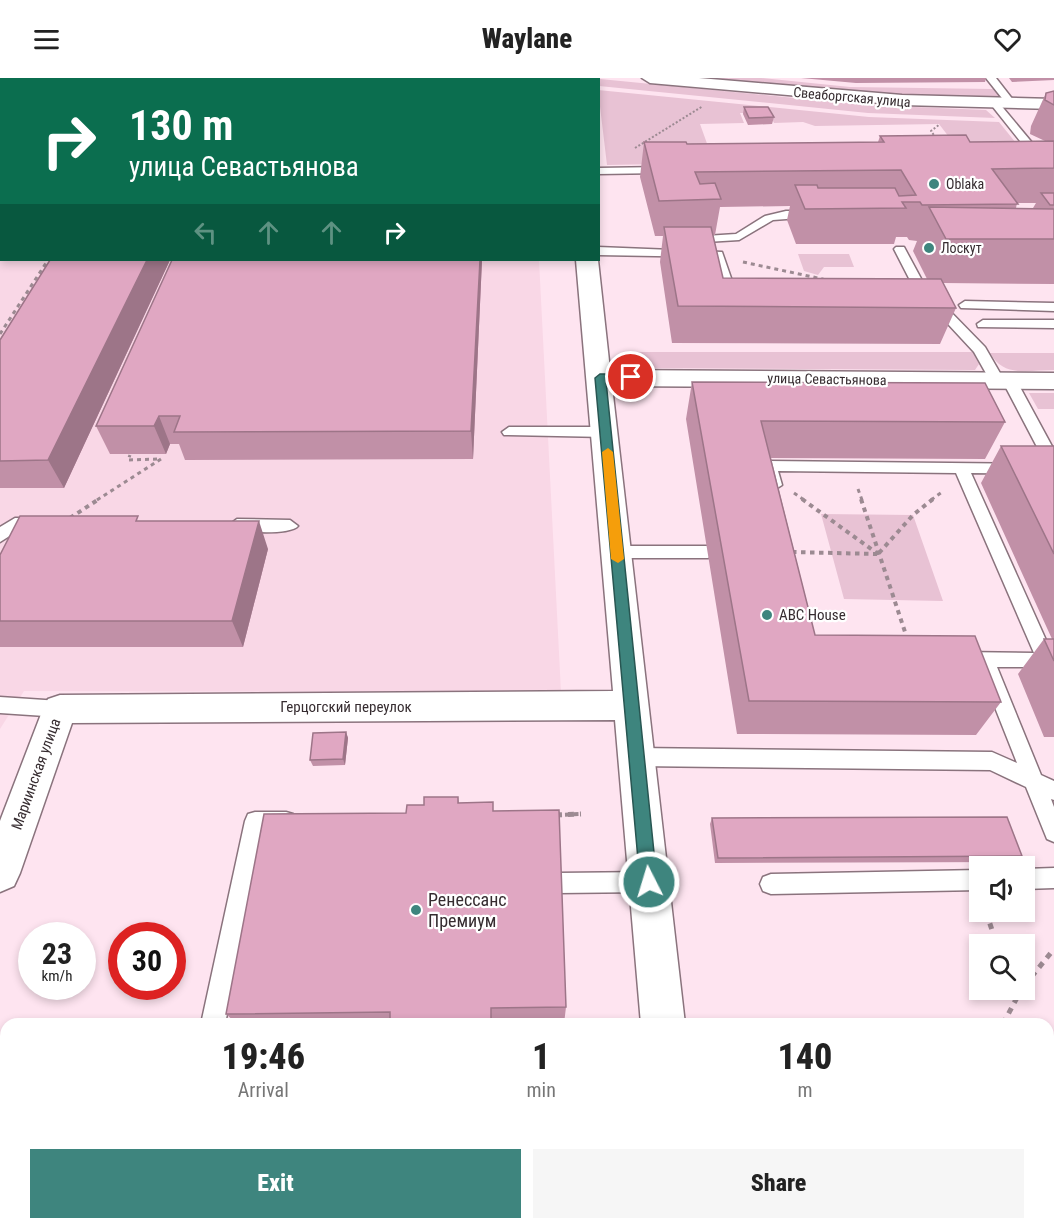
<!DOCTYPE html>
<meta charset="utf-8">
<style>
body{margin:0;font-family:"Roboto Condensed",sans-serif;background:#f6f6f6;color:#222;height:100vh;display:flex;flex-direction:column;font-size:22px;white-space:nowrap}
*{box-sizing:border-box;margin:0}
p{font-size:20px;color:#767676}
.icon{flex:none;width:33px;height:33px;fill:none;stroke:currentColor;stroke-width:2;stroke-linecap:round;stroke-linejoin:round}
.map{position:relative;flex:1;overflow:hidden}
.side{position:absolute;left:0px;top:940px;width:1054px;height:212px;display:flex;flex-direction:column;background:#fff;border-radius:18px 18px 0 0;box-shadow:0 3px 9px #0003}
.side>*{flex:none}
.guide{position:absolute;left:0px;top:0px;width:600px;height:183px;box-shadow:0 3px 9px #0003;background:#0b6e4f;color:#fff;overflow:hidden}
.controls{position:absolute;left:969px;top:778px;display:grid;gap:12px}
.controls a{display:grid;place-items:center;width:66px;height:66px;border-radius:0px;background:#fff;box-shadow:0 3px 9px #0003;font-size:30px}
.speed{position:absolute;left:18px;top:844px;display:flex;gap:12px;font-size:30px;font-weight:700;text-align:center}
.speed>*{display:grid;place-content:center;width:78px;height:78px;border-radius:50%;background:#fff;box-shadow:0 3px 9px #0003;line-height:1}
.speed small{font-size:15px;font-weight:400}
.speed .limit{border:9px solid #d22;background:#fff;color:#111}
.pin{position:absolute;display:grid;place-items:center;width:51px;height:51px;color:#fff;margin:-26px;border:3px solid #fff;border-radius:50%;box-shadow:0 2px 6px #0007}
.me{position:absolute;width:66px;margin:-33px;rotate:355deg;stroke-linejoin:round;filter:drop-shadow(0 0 4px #0008)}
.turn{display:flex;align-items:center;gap:21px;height:126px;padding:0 30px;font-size:27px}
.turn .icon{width:78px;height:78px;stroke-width:2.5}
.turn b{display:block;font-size:42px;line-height:51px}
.lanes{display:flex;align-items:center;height:57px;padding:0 30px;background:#0003;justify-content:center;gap:30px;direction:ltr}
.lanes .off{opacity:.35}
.eta{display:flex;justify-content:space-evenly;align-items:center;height:102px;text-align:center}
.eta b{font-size:36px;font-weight:800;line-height:42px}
.primary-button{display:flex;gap:12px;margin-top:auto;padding:12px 30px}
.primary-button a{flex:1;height:69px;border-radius:0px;background:#3e857e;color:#fff;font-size:24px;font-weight:800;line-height:69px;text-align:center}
.primary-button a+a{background:#f6f6f6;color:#222}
header{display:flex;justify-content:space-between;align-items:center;height:78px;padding:0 30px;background:#fff;font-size:27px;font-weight:800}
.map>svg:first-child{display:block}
</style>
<header><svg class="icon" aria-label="menu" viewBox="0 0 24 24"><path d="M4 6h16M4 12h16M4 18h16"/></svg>Waylane<svg class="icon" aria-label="heart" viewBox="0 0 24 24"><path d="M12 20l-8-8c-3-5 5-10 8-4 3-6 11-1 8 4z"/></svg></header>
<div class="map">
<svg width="1054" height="1151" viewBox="0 0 1054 1151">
<rect width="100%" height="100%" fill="#fee4f0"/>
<path fill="#f9d7e6" d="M0,0H530L2,2V182H539L561,614L24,613L0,651Z
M252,1146H592L593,1151H252Z"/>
<path fill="#e8c2d4" d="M700,0H761L850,9L993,11L1001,21L862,16Z
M600,1L866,27L986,32L995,40L868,35L599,8Z
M598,12L869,39L999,44L1028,80H965L939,46L815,48L803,44L774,45L769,35H740L744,45L700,46L714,85L607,87Z
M798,176H849L854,189H824L818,197L804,193Z
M637,274H973L979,286L975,292L640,290Z
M990,275H1054V292C1028,292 1004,300 990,275Z
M1029,315H1054V331H1038Z
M821,436L913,437L943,523L844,521Z
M884,943L1043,945L1044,946H884Z
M1049,960L1054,977V1151H930L929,1146H1048Z
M6,1121V1146H115L114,1151H0V1122Z"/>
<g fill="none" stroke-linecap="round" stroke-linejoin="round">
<defs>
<path id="lane" d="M186,0H196L186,2Z
M986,0H996L1017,27L1015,29H1009Z
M993,25H999L1044,79V83H1036L993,29Z
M598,90L663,89L668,92L663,95L598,96Z
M0,131H2V137H0Z
M786,133H813L819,136L813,139L773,142L739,162L690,165L684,162L690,159L736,156L765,138Z
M598,169L722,174L739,223L733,227L727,223L713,179L598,177Z
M896,169H904L925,208L936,220L934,223H926L914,210L894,171Z
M965,223L1054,225V233L961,230L959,227Z
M938,224L942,225L985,269L1004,302L1010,299L1015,300L1054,372V396L971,395L1054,580L1052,587L1046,589H997L1041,697L1054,703V722L1051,721L1054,729V764L1047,761L1026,709L990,692L637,688L630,685L627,679L630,673L637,670L992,674L1017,685L979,589L954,586L951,581L954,576L960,574L1034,575L956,395L778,393L782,407L774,412L766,407L761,388L769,383L1046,386L1003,304L997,307L992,306L974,274L935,232L928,228Z
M983,242H1054V250L978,249L977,246Z
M509,349H606L613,354L606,359L504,357L502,354Z
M15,440H39L47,446L39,452H19L0,464V449Z
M237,441L290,442L298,448C292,457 235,456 229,447Z
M617,468H708L716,474L708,480H617L609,474Z
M0,619L60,623L67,625L69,631L67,637L60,639L0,635Z
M255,734H286L293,736L296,743L293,750L263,752L225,946H201L245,743L248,736Z
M1054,790V810L1024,811V791Z
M980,792V812L771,816L763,813L760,806L763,799L771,796Z
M649,794L657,797L660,804L657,811L649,814L558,815L550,812L547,805L550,798L558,795Z
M0,1069H6V1095H0Z
M451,1146H497L495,1151H449Z"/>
<path id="street" d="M558,0H574V2H558Z
M642,0H699L902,17L1054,21V31L902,27L650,5Z
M576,182H598L610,292L1054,295V311L612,308L685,946H641L615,642L72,645L20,795L14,808L0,814V743L43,631L48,621L60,617L613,613Z
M658,1146H708V1151H658Z"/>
</defs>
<use href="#lane" stroke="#8a737d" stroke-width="3"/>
<use href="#street" stroke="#8a737d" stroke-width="3"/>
<path stroke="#9c8a92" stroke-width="2" stroke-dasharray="2 2" stroke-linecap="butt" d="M936,60L931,53L940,46
M635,70L703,28"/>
<path stroke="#9c8a92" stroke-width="3" stroke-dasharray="4 4" stroke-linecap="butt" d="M743,184L827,202
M0,256L48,182
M858,411L862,422
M794,415L804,422
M97,422L161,381L128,382L130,377
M931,422L942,414"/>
<path stroke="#9c8a92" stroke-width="4" stroke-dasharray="4.5 4.5" stroke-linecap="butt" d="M802,421L878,476
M861,421L907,560
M70,440L99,421
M792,474L877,476
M879,475L913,437L933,421
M556,737L581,736"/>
<path stroke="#9c8a92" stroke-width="5" stroke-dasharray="6 6" stroke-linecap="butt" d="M556,737L581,736
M986,834L997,867
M1024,908L1054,871
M1003,946L1021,912
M283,1146V1151
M1043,1146L1048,1151
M911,1151L913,1146"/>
<use href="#lane" fill="#fff" fill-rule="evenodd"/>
<use href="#street" fill="#fff" fill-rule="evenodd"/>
<defs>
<path id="rail" d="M292,2L294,0"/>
</defs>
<use href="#rail" stroke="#a39098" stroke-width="4"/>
<use href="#rail" stroke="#fff" stroke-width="2" stroke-dasharray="8" stroke-linecap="butt"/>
</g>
<path fill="#c190a7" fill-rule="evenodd" d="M0,0H143L142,2H2V94H0Z
M801,0H986L985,4L856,5Z
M1009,0H1054V2L1012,4Z
M1054,13V206L943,205L956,230L940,266L672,265L660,184L663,158H655L640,99L644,64L687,66L878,64L880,58L970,64L1045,63L1030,56L1031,48L1046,15ZM1017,125H1036L1033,130H1016ZM790,128L787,142L796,166H894L896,159H907L909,162L917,163L913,173L927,201L723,200L713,157H715L720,129Z
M744,29L774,39L772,46L748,47L743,36Z
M50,182H170L64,410H0V262Z
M482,182L473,381L185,382L179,366H170L166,376H110L96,348Z
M692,304L1005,344L985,381L771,380L815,557L1001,624L976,657L737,656L686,341Z
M1001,368H1054V659H1044L1018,596L1044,561H1052L981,405Z
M140,443L268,471L243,569H0V477Z
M346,654L348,660L345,687L313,688L310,682Z
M458,719L459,725L493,724V733L566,929L564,946H237L226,936L406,735L424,727Z
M712,740L1022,778L1016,784L715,785L710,746Z"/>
<path fill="#9d7588" d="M119,0H143L142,2H118Z
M245,0H258L257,2H244Z
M147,182H170L64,410L48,382Z
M480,182H482L473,381L471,353Z
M159,338L170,366L166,376L154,348Z
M259,443L268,471L243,569L232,543Z
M346,654L348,660L345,687L343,681Z
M223,1146H233L232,1151H222Z"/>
<path fill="#e0a7c2" stroke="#9d7588" stroke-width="1.5" d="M0,0H119L118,2H2V68L0,69Z
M211,0H245L244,2H210Z
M320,0H489V2H319Z
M1054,13V27L1045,22L1046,15Z
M744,29H768L774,39L749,40Z
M966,57L970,64L1054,63V90L992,91L1018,126L922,127L920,124H902L906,130L805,131L795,107H817L818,110H895L899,118L916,117L901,92L695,94L700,106L715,105L721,121L659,123L644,64H686L687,66L884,64L880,58Z
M1041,115H1054V127H1050Z
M929,129L1054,131V161H946Z
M664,149H711L723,200L941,201L956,230L678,228Z
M50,182H147L48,382L0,383V262Z
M172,182H480L471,353L174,354L180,338H159L154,348H96Z
M692,304L985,305L1005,344L761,343L815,557L975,558L1001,624L749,623Z
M1001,368H1054V476Z
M20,438H138L136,443H259L232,543H0V477Z
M1044,561H1054V583Z
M346,654L343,681L310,682L313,655Z
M424,719H458V725L493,724V733L559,732L566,929L491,930V942H449V946H411V945H390V934L226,936L264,736L406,735L407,727H424Z
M1007,739L1022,778L718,780L712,740Z
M163,1146H223L222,1151H161Z"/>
<path fill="#3e857e" stroke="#285652" stroke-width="1.5" d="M600,296H631L637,299L631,302L606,303L657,804L654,809L649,812L643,809L640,804L595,300Z"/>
<path fill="#f59e0b" d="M608,370L613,374L624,481L618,485L611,481L602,374Z"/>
<g fill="#3e857e" stroke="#fff" stroke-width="2">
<circle cx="934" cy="106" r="6"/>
<circle cx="929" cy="170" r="6"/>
<circle cx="767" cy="537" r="6"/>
<circle cx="416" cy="832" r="6"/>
</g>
<g text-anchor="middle" stroke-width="4.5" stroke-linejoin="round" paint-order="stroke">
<g font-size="14" fill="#362c30" stroke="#fff">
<text transform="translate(852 19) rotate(5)" y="5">Свеаборгская улица</text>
<text transform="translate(827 301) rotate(1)" y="5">улица Севастьянова</text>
</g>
<g font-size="14" fill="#362c30" stroke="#fff" text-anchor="start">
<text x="946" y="111">Oblaka</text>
<text x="941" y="175">Лоскут</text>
</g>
<g font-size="15" fill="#362c30" stroke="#fff" text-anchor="start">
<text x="779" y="542">ABC House</text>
</g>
<g font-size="15" fill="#362c30" stroke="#fff">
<text x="346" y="634">Герцогский переулок</text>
<text transform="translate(36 696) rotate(-70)" y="5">Мариинская улица</text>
</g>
<g font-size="18" fill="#362c30" stroke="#fff" text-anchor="start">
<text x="428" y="828">Ренессанс<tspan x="428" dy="21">Премиум</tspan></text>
</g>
</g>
</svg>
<div class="controls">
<a><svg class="icon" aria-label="sound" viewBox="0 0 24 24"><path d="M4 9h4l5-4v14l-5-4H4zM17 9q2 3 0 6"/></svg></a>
<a><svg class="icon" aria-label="search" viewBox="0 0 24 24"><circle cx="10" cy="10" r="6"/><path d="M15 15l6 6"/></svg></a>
</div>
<div class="speed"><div>23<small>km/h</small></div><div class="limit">30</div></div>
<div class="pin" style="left:631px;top:299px;background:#d93025"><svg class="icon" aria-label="arrive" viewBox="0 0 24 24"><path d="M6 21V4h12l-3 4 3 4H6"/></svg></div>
<svg class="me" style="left:649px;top:804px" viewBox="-20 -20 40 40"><circle r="17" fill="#3e857e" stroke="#fff" stroke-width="3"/><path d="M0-11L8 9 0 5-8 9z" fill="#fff"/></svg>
<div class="guide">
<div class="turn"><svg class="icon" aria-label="right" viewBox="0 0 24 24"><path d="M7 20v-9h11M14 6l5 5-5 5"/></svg><div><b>130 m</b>улица Севастьянова</div></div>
<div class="lanes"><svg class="icon off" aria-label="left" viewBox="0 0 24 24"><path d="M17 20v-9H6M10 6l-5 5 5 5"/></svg><svg class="icon off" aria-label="ahead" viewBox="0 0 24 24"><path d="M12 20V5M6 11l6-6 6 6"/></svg><svg class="icon off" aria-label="ahead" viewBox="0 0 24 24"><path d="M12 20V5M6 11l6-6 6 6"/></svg><svg class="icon" aria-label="right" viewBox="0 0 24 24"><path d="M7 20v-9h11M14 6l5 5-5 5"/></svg></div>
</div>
<section class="side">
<div class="eta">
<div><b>19:46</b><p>Arrival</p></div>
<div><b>1</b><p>min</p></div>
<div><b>140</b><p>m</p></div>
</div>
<div class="primary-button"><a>Exit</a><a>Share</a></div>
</section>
</div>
